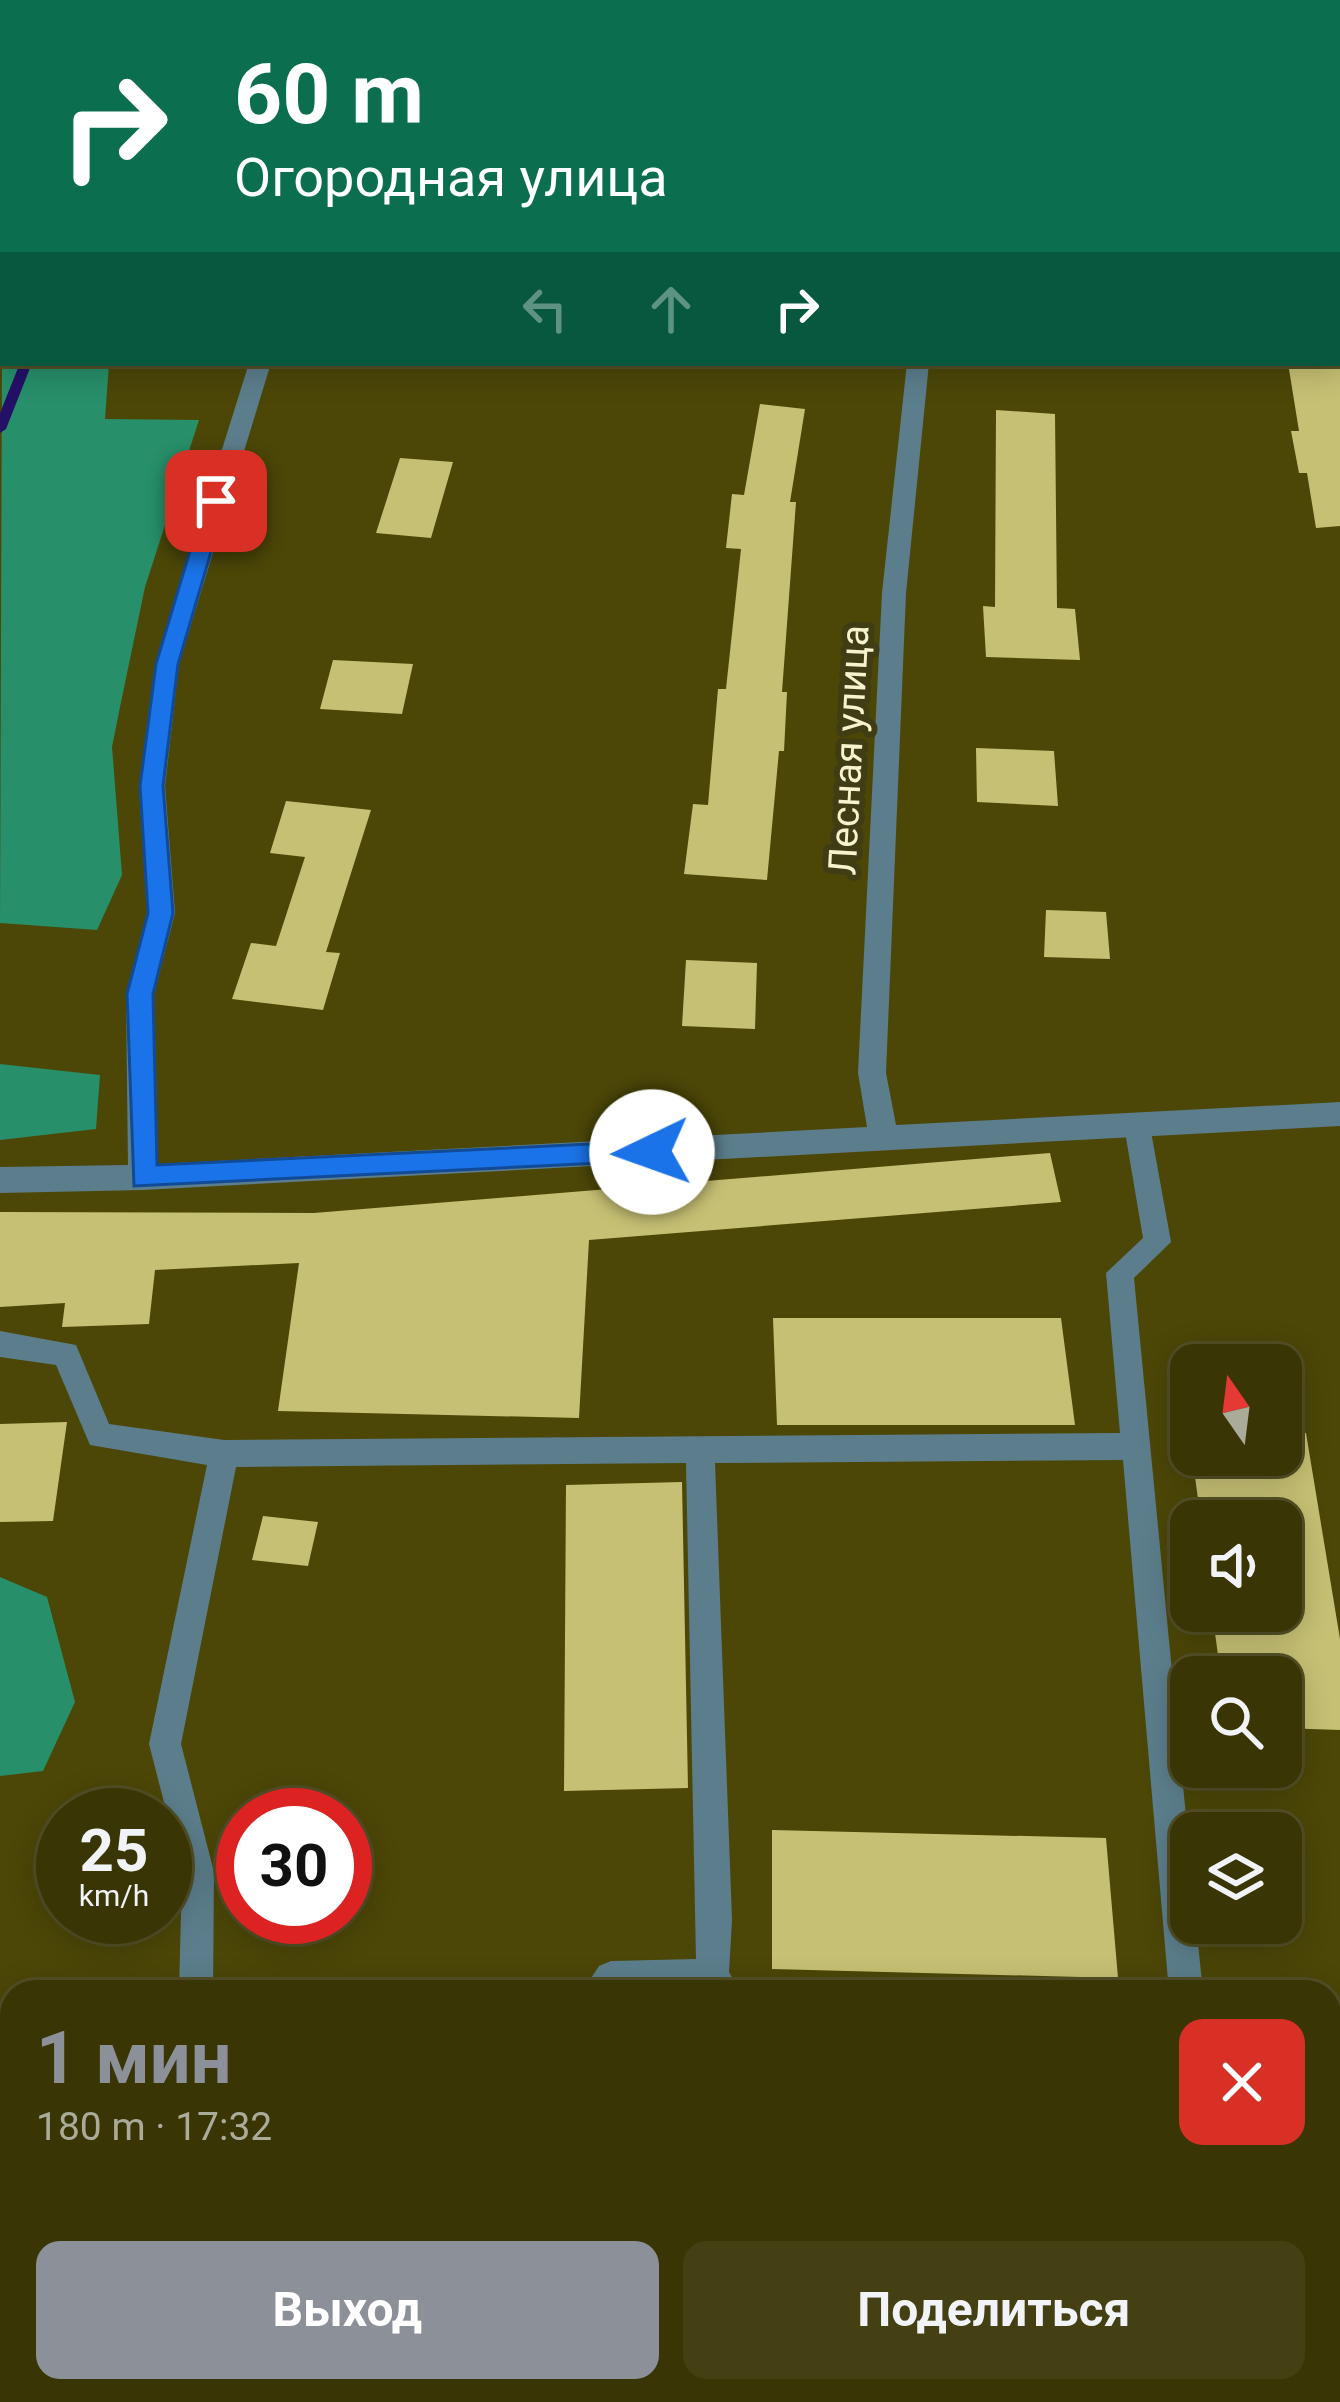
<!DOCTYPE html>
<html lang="ru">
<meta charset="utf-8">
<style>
body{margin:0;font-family:Roboto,sans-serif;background:#444013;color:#f1f3f6;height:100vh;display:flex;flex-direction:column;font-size:45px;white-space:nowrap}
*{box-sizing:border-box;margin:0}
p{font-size:39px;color:#abab9a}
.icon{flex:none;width:66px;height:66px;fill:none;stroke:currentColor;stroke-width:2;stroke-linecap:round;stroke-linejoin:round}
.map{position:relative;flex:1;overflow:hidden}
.sheet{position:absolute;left:0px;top:1980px;width:1341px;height:423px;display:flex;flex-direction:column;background:#393505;border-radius:36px 36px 0 0;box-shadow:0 6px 30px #0003,0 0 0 3px #535027}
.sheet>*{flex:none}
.guide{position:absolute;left:0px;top:0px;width:1341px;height:366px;box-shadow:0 6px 30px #0003,0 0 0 3px #535027;background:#0b6e4f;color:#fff;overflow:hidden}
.needle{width:78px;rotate:346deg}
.buttons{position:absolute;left:1170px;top:1344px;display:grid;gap:24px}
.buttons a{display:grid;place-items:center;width:132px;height:132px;border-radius:24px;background:#393505;box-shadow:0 6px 30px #0003,0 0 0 3px #535027;font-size:60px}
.speed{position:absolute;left:36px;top:1788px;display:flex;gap:24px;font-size:60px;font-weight:700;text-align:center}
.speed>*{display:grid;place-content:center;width:156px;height:156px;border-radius:50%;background:#393505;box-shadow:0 6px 30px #0003,0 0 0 3px #535027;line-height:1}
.speed small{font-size:30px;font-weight:400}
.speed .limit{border:18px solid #d22;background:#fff;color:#111}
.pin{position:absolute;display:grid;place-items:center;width:102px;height:102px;color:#fff;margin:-51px;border-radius:24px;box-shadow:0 6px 18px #0006}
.me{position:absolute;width:132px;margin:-66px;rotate:267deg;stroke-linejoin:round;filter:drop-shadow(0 0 9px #0008)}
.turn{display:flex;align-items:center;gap:42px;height:252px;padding:0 36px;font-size:54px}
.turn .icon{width:156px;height:156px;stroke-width:2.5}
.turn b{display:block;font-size:84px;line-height:102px}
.lanes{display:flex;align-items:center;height:114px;padding:0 36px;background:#0003;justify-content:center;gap:60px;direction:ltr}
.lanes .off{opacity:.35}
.round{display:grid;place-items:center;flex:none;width:126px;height:126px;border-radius:24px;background:#444013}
.headline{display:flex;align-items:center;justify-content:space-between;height:204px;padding:0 36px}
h1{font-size:72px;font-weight:700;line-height:90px;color:#8c9099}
.action{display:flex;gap:24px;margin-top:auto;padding:24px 36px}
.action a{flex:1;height:138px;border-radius:24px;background:#8c9099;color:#fff;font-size:48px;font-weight:700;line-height:138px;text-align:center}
.action a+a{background:#444013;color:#f1f3f6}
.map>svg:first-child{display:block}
</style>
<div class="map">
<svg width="1340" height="2402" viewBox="0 0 1340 2402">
<rect width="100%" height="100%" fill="#4c4707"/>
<path fill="#278f69" d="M3,53V363H109L105,419L199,420L145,587L120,707L112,747L122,875L97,930L0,923Z
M0,1064L100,1075L96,1129L0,1140Z
M0,1577L47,1597L75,1702L43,1771L0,1776Z"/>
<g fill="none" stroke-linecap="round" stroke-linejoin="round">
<path fill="#251067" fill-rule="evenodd" d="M183,0H193L191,3H181Z
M20,363H32L6,429L0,433V413Z"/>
</g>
<path fill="#c6c074" d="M1288,363H1340V526L1316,528L1307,473H1299L1291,431H1299Z
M760,404L805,409L790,502H796L782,692H787L784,751H779L767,880L684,874L693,804L708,805L718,689H726L741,549L726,548L732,494L744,495Z
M996,410L1055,414L1057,608L1075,609L1080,660L986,657L983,606L995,607Z
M400,458L453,462L431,538L376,533Z
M333,660L413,664L402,714L320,709Z
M976,748L1054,751L1058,806L977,802Z
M286,801L371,810L326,952L340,953L323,1010L232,999L251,943L276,946L305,857L270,853Z
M1046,910L1106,912L1110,959L1044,957Z
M686,960L757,963L755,1029L682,1026Z
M1050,1153L1061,1202L589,1240L579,1418L278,1411L299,1263L155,1270L149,1324L62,1327L65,1303L0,1307V1212L314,1213Z
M773,1318H1061L1075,1425H777Z
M67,1422L53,1521L0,1522V1424Z
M1306,1433L1340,1639V1730L1281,1728V1677H1221L1212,1611H1281V1521H1201L1192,1455H1281V1435Z
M682,1482L688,1788L564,1791L566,1485Z
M263,1516L318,1522L308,1566L252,1560Z
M772,1830L1106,1838L1118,1978L772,1969Z"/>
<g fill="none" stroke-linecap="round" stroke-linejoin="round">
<path fill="#5c7e8c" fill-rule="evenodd" d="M875,0H900L902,3H877Z
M949,0H965L966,3H950Z
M1338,57H1340V67H1338Z
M1137,1115L1146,1118L1150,1126L1171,1242L1134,1278L1191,1868V1923H1196L1203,1992H1169L1123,1460L715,1463L732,1920L729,1972L740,1992H582L599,1966L611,1961L696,1959L686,1463L236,1467L181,1744L214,1872L213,1992H179L182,1872L149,1744L207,1465L90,1445L56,1365L0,1357V1331L76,1345L109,1424L224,1440L1120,1433L1106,1273L1143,1238L1124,1126L1128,1118Z
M133,2391H171L169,2402H131Z
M537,2391H575V2402H537Z
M1199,2391H1237L1238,2402H1200Z"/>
<path fill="#5c7e8c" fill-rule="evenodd" d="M249,363H271L179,664L165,786L175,913L154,994L158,1164L867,1127L858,1073L882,593L907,363H929L906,593L886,1073L896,1125L1340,1102V1126L143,1190L0,1193V1167L128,1165L126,994L147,913L139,786L155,664Z"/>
<path fill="#6cb5d0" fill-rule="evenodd" d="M0,0H10L0,7Z"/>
</g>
<path fill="#1a73e8" stroke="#114b97" stroke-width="3" d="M216,494L226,501L178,664L163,786L173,913L153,994L157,1165L652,1141L662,1144V1160L134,1186L127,994L148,913L140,786L156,664L205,501Z"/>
<g text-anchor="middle" stroke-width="12" stroke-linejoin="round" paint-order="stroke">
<g font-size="39" fill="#f6f3cd" stroke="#403c14">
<text transform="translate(848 750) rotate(-87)" y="14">Лесная улица</text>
</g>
</g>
</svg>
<div class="buttons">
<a><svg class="needle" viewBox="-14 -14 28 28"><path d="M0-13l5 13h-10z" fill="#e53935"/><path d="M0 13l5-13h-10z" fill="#abab9a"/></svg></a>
<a><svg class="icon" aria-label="sound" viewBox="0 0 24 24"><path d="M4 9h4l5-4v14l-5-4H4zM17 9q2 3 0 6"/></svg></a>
<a><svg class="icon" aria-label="search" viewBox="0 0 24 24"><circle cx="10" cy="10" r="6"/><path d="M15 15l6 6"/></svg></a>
<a><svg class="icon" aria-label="layers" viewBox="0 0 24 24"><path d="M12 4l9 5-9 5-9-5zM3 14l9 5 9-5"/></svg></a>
</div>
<div class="speed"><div>25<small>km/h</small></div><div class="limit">30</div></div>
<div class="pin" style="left:216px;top:501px;background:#d93025"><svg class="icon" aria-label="arrive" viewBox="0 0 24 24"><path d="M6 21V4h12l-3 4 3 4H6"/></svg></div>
<svg class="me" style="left:652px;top:1152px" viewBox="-20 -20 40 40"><circle r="19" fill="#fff"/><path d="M0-13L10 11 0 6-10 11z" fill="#1a73e8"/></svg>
<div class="guide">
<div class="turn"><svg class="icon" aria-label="right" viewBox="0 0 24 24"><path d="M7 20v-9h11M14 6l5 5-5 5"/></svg><div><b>60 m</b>Огородная улица</div></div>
<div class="lanes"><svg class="icon off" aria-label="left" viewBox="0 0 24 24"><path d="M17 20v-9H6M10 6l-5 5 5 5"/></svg><svg class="icon off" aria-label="ahead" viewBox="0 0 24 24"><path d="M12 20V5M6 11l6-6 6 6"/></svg><svg class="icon" aria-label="right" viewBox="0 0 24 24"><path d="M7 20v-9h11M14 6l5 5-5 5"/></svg></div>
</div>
<section class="sheet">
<div class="headline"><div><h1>1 мин</h1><p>180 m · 17:32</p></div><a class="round" style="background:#d93025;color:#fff"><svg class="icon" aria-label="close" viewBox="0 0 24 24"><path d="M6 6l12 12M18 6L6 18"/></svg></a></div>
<div class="action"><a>Выход</a><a>Поделиться</a></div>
</section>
</div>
